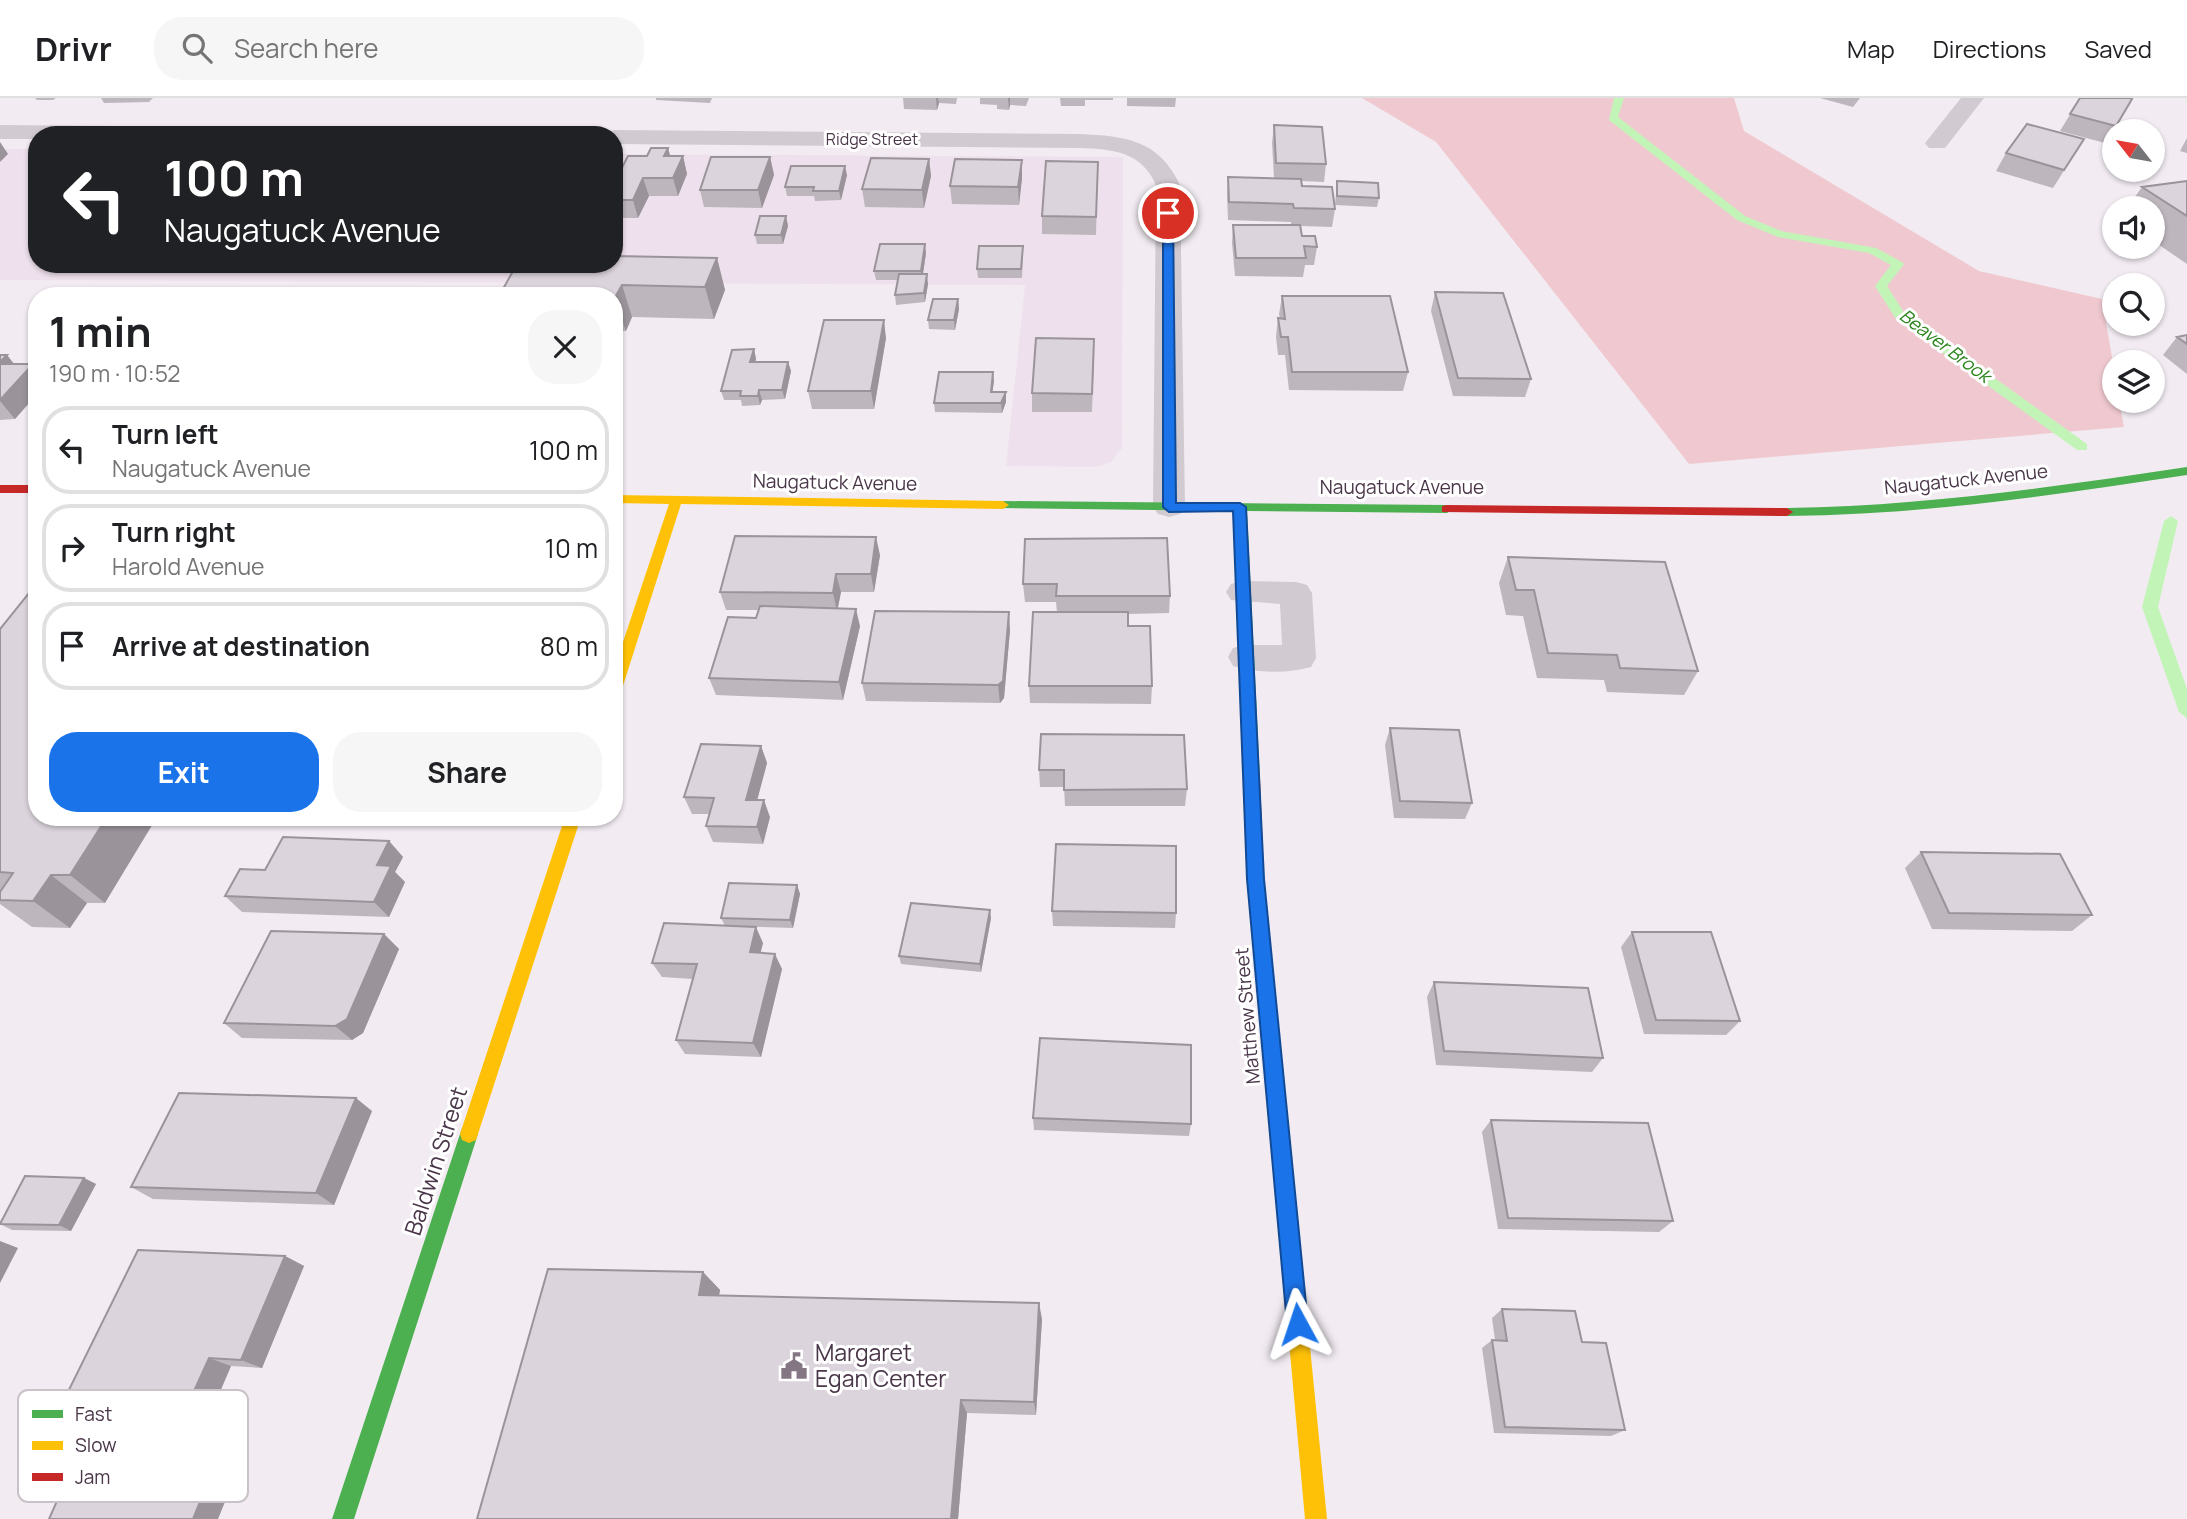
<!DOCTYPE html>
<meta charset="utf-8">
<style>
body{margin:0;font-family:Manrope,sans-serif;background:#f6f6f6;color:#202124;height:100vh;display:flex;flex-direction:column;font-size:26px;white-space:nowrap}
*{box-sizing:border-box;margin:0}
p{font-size:23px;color:#757577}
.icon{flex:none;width:38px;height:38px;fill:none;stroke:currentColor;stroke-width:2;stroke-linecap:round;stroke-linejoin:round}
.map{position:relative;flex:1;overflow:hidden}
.drawer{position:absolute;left:28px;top:189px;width:595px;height:539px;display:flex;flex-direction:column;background:#fff;border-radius:28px;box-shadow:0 2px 5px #0004}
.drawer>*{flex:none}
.top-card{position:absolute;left:28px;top:28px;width:595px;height:147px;border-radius:28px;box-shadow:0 2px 5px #0004;background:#202124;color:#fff;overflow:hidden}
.needle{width:46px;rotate:301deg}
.controls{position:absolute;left:2102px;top:21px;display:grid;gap:14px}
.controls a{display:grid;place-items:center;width:63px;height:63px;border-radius:50%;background:#fff;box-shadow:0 2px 5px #0004;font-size:35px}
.pin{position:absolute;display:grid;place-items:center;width:60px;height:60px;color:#fff;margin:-30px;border:4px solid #fff;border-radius:50%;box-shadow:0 2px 7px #0007}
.me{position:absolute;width:77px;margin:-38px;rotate:355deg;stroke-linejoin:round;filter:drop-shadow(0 0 5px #0008)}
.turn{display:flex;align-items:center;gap:24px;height:147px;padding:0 21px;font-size:32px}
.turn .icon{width:91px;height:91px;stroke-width:2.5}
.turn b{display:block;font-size:49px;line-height:60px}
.round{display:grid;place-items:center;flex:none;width:74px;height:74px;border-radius:28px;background:#f6f6f6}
.summary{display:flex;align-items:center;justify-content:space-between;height:119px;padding:0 21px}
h1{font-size:42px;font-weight:700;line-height:52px}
.cta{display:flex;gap:14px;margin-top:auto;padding:14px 21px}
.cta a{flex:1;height:80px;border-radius:28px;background:#1a73e8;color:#fff;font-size:28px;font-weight:700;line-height:80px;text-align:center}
.cta a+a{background:#f6f6f6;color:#202124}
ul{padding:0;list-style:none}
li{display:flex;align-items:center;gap:21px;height:88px;margin:0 14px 10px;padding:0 7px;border:4px solid #e0e0e0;border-radius:28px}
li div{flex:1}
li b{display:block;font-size:26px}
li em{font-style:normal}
header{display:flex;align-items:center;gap:42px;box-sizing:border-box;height:98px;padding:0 35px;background:#fff;border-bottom:2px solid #e0e0e0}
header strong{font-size:33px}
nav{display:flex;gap:38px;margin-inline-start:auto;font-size:24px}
.search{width:490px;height:63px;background:#f6f6f6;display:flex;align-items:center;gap:18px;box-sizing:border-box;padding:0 24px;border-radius:28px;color:#757577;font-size:26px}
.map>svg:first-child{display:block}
</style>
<header>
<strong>Drivr</strong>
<div class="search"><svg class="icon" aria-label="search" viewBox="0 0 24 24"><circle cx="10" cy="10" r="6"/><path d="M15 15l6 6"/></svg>Search here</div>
<nav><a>Map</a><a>Directions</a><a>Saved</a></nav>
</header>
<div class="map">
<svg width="2187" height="1421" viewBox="0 0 2187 1421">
<rect width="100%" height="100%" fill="#f2ecf2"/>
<path fill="#eee1ed" d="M0,51H37V166H614V56L1123,59L1122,350L1111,364L1096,369L1006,368L1025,187L0,182Z"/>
<path fill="#f0c9d0" d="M1362,0H1734L1744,33L1979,173L2102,201L2114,271V303H2119L2124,329L1689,366L1436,44Z"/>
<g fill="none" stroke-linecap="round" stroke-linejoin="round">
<path fill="#c2f4b8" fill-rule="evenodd" d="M1614,0H1624L1618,19L1745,118L1781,133L1876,150L1902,164L1904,166L1887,188L1905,216L2087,346V352H2077L1896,221L1875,188L1891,167L1869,155L1778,139L1737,122L1609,22Z
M2171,418L2178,423L2158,509L2187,591V620L2179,614L2142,509L2164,423Z"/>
<path fill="#d1cbd1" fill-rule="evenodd" d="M1242,483L1296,484L1307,487L1312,495L1316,560L1311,569C1288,576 1256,575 1233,568L1228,559L1233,550L1245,547H1282L1280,506L1231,502L1226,494L1231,486Z"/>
<path fill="#d1cbd1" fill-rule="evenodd" d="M1961,0H1984L1945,50H1929L1925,45Z
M0,27L355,30L366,37H37V41H0Z
M614,32L1080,36C1126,38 1159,42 1180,87L1185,409L1180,416L1169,419L1158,416L1153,409L1156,87C1142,54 1113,51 1080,50L614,46V37H604Z"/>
<path fill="#4caf50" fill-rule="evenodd" d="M2187,369V377C2054,397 1922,417 1787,418L1781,414L1787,410C1922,408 2054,389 2187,369Z
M1003,403L1447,407L1453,411L1447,415L1247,413L1260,681L1257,685H1247L1244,681L1234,413L998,410L997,407Z
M469,1027L476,1030L478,1036L354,1421H332L460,1036L462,1030Z"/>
<path fill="#ffc107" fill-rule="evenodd" d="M614,397L1003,403L1009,407L1003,411L681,406L621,594L614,599V571L669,406L614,405Z
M565,719H581L478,1036L476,1042L469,1045L462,1042L460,1036Z
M1272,947L1278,949L1281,955L1327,1421H1305L1263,955L1266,949Z"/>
<path fill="#c62828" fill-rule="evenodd" d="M0,387H37V395H0Z
M1447,407L1787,410L1793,414L1787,418L1442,414V408Z
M1252,675L1257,677L1260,681L1264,781L1281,955L1278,961L1272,963L1266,961L1263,955L1248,781L1244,681L1247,677Z"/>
</g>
<path fill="#bdb6bd" d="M35,0H56L53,2H37Z
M101,0H153L149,4L104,5Z
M656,0H712L710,5L656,2Z
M903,0H957L956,6L939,5L937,12L904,11Z
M980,0H1029L1026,8L1010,7L1009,12L997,11V7L980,6Z
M1060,0H1113V2H1085V8H1061Z
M1127,0H1176L1175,9L1127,8Z
M1820,0H1860L1853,9Z
M2080,0L2116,28L2105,45L2060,33Z
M1274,27L1326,66L1324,84L1301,83L1302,88L1335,111L1332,129L1301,128L1302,138L1317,149L1314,167H1305L1303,179L1235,178L1232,145L1233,127H1291V124L1228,122L1227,97L1228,79L1274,80L1272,45Z
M2187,40V55L2180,53Z
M2084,41L2053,90L1996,73L2006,55Z
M668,50L670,58H683L687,76L678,98H649L638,120H615L614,122V85L647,58Z
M770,59L774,77L762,110L704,109L700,92Z
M929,61L931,78L924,110L865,109L862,91Z
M1098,64L1096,137L1042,136V118Z
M847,77L841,102L815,103L814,98H787L785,89Z
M1022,80L1019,107L952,106L950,88Z
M1337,83L1379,100L1377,109L1335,107Z
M2187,83V166L2152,142V110H2127L2142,89Z
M786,118L788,128L783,146H757L755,137Z
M926,155L923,176L928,186L925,204L896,207L895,197L898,182H876L874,173Z
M1023,158L1022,180H978L977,171Z
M717,160L725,192L714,221L632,219L626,233H614V198H499Z
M1435,194L1531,281L1525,299L1453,298L1431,213Z
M1282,198L1408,274L1403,293L1289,292L1285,257H1278L1276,239L1278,220L1280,221L1279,216Z
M958,201L959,211L955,232L929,231L928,222Z
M2187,237V276L2163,257L2177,239Z
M886,240L874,311H812L808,293Z
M754,251L756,261L755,264H788L791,273L785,301L762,302L760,307L742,308L741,302H724L721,293Z
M0,257H7L14,266L37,271V296L15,321L0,322Z
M1094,259L1092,314H1032V295Z
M994,283L992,294L1006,304L1002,315L935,314L934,305Z
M1025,441L1170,498L1169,515L1128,516V528L1152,588L1151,606L1030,605L1029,588L1057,514L1056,504H1025L1023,486Z
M880,457L874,494H841L838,510L860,528L843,602L716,597L709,580L756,520L758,512H726L720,494Z
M1508,459L1698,573L1684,597L1607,594L1604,582L1537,580L1523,518L1506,517L1499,485Z
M0,531L105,805H87L70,830L32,829L0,806Z
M1010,532L1004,600L1000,605L866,603L862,585Z
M1390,630L1472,705L1465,721L1394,720L1385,647Z
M1041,636L1187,691L1185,708H1065L1064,689H1040L1039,672Z
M761,648L767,665L757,702L770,719L763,746L713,744L706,728L709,716H692L684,699Z
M389,743L403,759L395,774L405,784L389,819L242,814L225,798L265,772Z
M1921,754L2092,817L2072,833L1932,831L1905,770Z
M797,787L800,796L793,830L727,828L763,845L760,855L782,871L761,959L685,956L676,942L693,881L662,879L652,865L725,828L721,820Z
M1052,813L1176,815L1175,830L1053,828Z
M991,820L981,874L901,866L899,858Z
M1632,834L1740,923L1726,937L1644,936L1621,849Z
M384,836L399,851L363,935L352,942L242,940L224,925Z
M1434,884L1603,960L1592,974L1436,967L1427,899Z
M372,1013L334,1107L153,1101L131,1089Z
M1033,1020L1191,1026L1189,1038L1034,1032Z
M1491,1022L1673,1123L1659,1134L1498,1131L1482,1034Z
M84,1080L96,1086L71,1133L12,1132L0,1126Z
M285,1158L304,1168L262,1270L231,1268L204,1331L82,1325L56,1318Z
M703,1174L720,1192L719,1197L1042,1221L1036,1317L967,1315L958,1421H477Z
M1502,1211L1582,1244L1625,1332L1611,1338L1494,1335L1482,1250L1492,1242H1495L1492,1220Z"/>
<path fill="#9a949a" d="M936,0H938L939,5L937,12Z
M1008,0H1010V7L1009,12Z
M0,44L8,56L0,64Z
M668,50L673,68L664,58Z
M683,58L687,76L678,98L673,80Z
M770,59L774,77L762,110L758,92Z
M929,61L931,78L924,110L922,92Z
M1022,62V80L1019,107L1018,89Z
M845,68L847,77L841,102L839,93Z
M643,80L649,98L638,120L633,102Z
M786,118L788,128L783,146L781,137Z
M925,146L926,155L922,182L921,173Z
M717,160L725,192L714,221L705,189Z
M927,176L928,186L925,204L924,195Z
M622,187L632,219L626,233L614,201Z
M958,201L959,211L955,232L954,222Z
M884,222L886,240L874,311L871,293Z
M754,251L756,261L753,274L750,264Z
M7,257L21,275L0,267V264Z
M788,264L791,273L785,301L782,292Z
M33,266L37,271V296L15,321L0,303V302Z
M993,274L994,283L991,304V294Z
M759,292L762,302L760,307L758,298Z
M1006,294V304L1002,315L1001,305Z
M876,439L880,457L874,494L871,476Z
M836,476L841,494L837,513L833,495Z
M856,511L860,528L843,602L839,584Z
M1009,514L1010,532L1004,600L1000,605L998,587Z
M761,648L767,665L753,718L746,702Z
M764,702L770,719L763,746L757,729Z
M107,719H157L105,805L70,777Z
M389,743L403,759L395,774L405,784L389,819L374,804L377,767Z
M51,777L87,805L70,830L33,803Z
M797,787L800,796L793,830L790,822Z
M990,812L991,820L981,874L980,866Z
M756,829L763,845L757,869L750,854Z
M384,836L399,851L363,935L352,942L335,928Z
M775,856L782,871L761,959L753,945Z
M356,1000L372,1013L334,1107L316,1095Z
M84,1080L96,1086L71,1133L59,1127Z
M0,1143L18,1150L0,1185Z
M285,1158L304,1168L262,1270L241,1262Z
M703,1174L720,1192L716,1213L699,1197Z
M1039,1205L1042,1221L1036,1317L1034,1304Z
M209,1260L231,1268L204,1331L180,1324Z
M961,1302L967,1315L958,1421H951Z
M187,1349L210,1355L194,1399L169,1394Z
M204,1394L227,1399L218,1421H193Z"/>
<path fill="#dcd4dc" stroke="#9a949a" stroke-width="2" d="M2080,0H2129L2132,1L2116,28L2070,16Z
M2027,26L2084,41L2064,72L2006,55Z
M1274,27L1322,29L1326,66L1276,65Z
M651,50H668L664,58H683L673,80H643L633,102H614V85L628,58H647Z
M711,59H770L758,92H700Z
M871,60L929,61L922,92L862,91Z
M955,61L1022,62L1018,89L950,88Z
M1046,63L1098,64L1096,119L1042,118Z
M791,68H845L839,93H813L814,89H785Z
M1228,79L1301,81L1302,88L1332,89L1335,111L1294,110L1293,106L1229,104Z
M1337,83L1378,85L1379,100L1337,98Z
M2187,83V118L2142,89Z
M760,118H786L781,137H755Z
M1233,127H1300L1302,138H1315L1317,149L1304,148L1306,160H1236Z
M880,146H925L921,173H874Z
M979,148H1023L1021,171H977Z
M614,158L717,160L705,189L622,187L614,201V198H499L517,166H614Z
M899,176H927L924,195L895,197Z
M1435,194L1503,195L1531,281L1458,280Z
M1282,198H1390L1408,274H1292L1288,239H1281L1278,220L1285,221Z
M933,201H958L954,222H928Z
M824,222H884L871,293H808Z
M2187,237V246L2177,239Z
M1036,240L1094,241L1092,296L1032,295Z
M754,251L750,264H788L782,292H759L758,298H740L741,293H721L732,252Z
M0,257H7L0,264Z
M0,266H33L0,302Z
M939,274H993L991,294H1006L1001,305H934Z
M735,438L876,439L871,476H836L833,495L720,494Z
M1167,440L1170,498H1056L1057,486H1023L1025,441Z
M1508,459L1665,464L1698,573L1620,570L1617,557L1548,555L1534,492H1516Z
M37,485V719H107L70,777H51L33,803L0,802V794L13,775L0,774V531Z
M760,508L856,511L839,584L709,580L728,519L756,520Z
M875,513L1009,514L1003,583L998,587L862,585Z
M1033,514H1128V528H1150L1152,588H1029Z
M1390,630L1459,632L1472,705L1400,703Z
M1041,636L1184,637L1187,691L1064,692V672H1039Z
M701,646L761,648L746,702H764L757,729L706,728L714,700L684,699Z
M283,739L389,743L377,767L391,768L374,804L225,798L240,771L265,772Z
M1056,746L1176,748V815L1052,813Z
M1921,754L2060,756L2092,817L1949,815Z
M729,785L797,787L790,822L721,820Z
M911,805L990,812L980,866L899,858Z
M664,825L756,829L750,854L775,856L753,945L676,942L697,866L652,865Z
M271,833L384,836L347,921L335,928L224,925Z
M1632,834H1711L1740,923L1656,922Z
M1434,884L1588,890L1603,960L1444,953Z
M1040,940L1191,947V1026L1033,1020Z
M179,995L356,1000L316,1095L131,1089Z
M1491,1022L1648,1025L1673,1123L1508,1120Z
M25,1078L84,1080L59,1127L0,1126Z
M138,1152L285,1158L241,1262L209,1260L180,1324L56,1318Z
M548,1171L703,1174L699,1197L1039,1205L1034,1304L961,1302L951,1421H477Z
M1502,1211L1575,1213L1582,1244L1606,1245L1625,1332L1505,1329L1492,1242L1507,1243Z
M82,1347L187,1349L169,1394H204L193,1421H49Z"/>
<path fill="#1a73e8" stroke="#114b97" stroke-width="2" d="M1168,112L1173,115L1176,405H1240L1246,409L1264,781L1308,1226L1305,1234L1298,1237L1290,1234L1287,1226L1247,781L1233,413L1169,414L1163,409V115Z"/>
<defs>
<symbol id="civic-bare" viewBox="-9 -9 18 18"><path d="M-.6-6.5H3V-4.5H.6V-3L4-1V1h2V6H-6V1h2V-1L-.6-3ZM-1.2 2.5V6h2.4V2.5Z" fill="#857684" stroke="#fff" stroke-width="2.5" paint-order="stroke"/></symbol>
</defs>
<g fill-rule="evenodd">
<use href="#civic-bare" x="775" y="1249" width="38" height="38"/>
</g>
<g text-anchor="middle" stroke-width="6" stroke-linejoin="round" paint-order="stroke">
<g font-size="16" fill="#4a3649" stroke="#fff">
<text x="872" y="47">Ridge Street</text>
</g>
<g font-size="18" font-style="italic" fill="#2c851c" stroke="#fff">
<text transform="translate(1945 248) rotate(37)" y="6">Beaver Brook</text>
</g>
<g font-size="19" fill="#4a3649" stroke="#fff">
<text transform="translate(1966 381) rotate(-6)" y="7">Naugatuck Avenue</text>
<text transform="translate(835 384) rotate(1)" y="7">Naugatuck Avenue</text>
<text x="1402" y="396">Naugatuck Avenue</text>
<text transform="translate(1247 918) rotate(-95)" y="7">Matthew Street</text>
</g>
<g font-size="23" fill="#4a3649" stroke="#fff">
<text transform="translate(436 1063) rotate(-72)" y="8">Baldwin Street</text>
</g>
<g font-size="23" fill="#4a3649" stroke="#fff" text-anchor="start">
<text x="815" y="1263">Margaret<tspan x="815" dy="26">Egan Center</tspan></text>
</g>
</g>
<rect x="18" y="1292" width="230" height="112" rx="10" fill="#fff" stroke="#c9c3c8" stroke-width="2"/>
<rect x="32" y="1312" width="31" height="8" fill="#4caf50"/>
<rect x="32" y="1343" width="31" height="9" fill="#ffc107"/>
<rect x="32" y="1375" width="31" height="8" fill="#c62828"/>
<g font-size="19" fill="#4a3649">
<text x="75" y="1323">Fast</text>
<text x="75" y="1354">Slow</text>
<text x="75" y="1386">Jam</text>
</g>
</svg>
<div class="controls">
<a><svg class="needle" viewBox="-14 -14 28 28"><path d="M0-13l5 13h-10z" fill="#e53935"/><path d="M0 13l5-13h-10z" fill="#757577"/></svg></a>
<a><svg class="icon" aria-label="sound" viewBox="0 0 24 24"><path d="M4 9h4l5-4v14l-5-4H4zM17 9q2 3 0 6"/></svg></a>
<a><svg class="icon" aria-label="search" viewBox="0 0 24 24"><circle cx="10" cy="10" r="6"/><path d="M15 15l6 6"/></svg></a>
<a><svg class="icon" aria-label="layers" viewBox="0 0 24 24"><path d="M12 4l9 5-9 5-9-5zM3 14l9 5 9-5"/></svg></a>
</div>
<div class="pin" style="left:1168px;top:115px;background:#d93025"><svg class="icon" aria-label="arrive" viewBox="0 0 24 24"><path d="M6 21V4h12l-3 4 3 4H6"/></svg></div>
<svg class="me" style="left:1298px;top:1226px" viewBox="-20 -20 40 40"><path d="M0-17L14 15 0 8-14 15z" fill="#1a73e8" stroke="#fff" stroke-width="4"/></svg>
<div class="top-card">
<div class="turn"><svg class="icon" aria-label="left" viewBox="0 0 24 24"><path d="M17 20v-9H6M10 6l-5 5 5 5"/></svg><div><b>100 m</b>Naugatuck Avenue</div></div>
</div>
<section class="drawer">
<div class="summary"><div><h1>1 min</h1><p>190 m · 10:52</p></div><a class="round"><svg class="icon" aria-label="close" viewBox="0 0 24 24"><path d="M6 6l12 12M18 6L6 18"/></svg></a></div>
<ul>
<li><svg class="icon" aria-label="left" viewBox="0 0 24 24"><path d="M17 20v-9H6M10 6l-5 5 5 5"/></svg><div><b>Turn left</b><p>Naugatuck Avenue</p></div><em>100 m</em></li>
<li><svg class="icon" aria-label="right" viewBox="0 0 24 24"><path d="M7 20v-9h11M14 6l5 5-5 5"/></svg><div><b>Turn right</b><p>Harold Avenue</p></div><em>10 m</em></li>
<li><svg class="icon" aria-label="arrive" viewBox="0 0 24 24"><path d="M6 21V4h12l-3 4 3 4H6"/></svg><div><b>Arrive at destination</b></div><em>80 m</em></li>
</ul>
<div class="cta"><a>Exit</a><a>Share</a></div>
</section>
</div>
